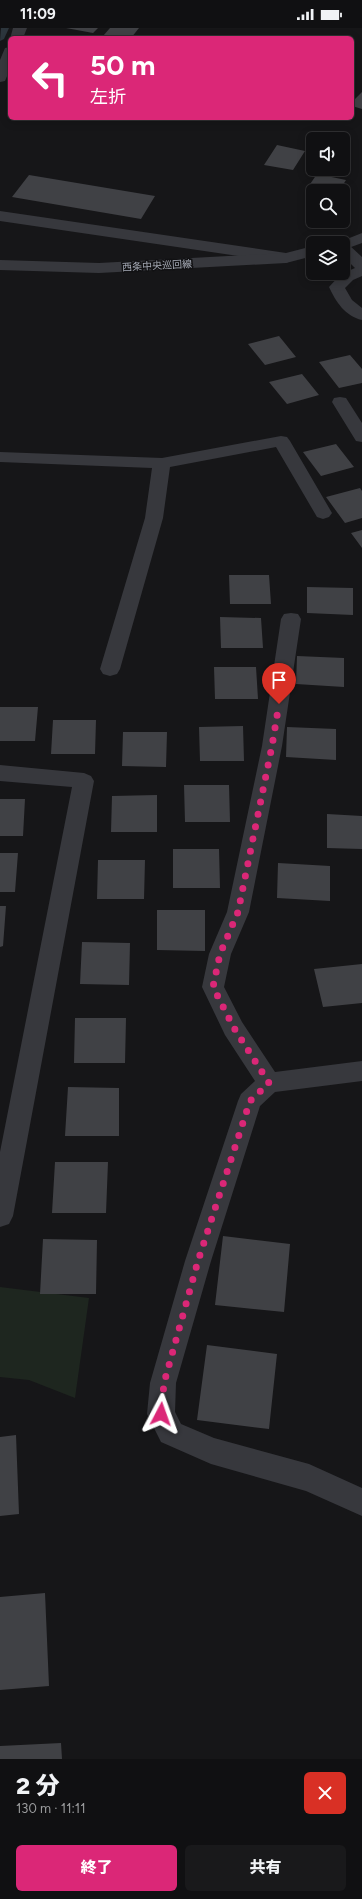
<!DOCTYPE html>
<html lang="ja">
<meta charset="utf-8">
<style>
body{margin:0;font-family:Figtree,"Noto Sans JP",sans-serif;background:#19191b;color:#f1f3f6;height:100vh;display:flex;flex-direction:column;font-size:15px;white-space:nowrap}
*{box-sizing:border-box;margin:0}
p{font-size:13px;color:#9c9d9f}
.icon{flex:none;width:22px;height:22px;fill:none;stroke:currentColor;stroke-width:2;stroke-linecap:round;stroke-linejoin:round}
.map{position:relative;height:1731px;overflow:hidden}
.details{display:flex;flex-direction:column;background:#101012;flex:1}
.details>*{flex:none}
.banner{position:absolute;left:8px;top:8px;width:346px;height:84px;border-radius:6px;box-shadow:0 2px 10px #0003,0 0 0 1px #303032;background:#db2777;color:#fff;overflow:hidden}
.tools{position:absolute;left:306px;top:104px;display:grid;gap:8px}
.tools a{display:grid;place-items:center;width:44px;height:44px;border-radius:6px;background:#101012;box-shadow:0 2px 10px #0003,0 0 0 1px #303032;font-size:20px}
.pin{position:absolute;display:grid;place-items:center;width:34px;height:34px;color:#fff;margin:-41px -17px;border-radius:50% 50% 50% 0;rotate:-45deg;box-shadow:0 0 4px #0007}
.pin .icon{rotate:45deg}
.me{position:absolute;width:44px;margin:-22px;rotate:4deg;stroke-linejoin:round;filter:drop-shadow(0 0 3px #0008)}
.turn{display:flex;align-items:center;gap:14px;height:84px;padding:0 16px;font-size:18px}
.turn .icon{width:52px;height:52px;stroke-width:2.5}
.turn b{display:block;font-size:28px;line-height:34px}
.round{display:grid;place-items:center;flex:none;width:42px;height:42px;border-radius:6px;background:#19191b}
.overview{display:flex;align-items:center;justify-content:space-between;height:68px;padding:0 16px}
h1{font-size:24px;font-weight:800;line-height:30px}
.cta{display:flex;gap:8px;margin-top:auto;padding:8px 16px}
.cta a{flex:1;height:46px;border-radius:6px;background:#db2777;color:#fff;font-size:16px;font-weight:800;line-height:46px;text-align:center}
.cta a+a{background:#19191b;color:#f1f3f6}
.status{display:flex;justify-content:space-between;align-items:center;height:28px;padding:0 20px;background:#101012;direction:ltr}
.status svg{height:11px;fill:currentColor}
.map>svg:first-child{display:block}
</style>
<div class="status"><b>11:09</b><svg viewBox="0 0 49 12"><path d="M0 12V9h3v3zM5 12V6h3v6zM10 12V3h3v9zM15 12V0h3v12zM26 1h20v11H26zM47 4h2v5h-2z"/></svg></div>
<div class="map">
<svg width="362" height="1731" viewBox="0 0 362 1731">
<rect width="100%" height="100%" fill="#161618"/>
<path fill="#1e261f" d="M0,1259L89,1270L75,1370L29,1352L0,1349Z"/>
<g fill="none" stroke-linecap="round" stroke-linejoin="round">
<path fill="#2c353c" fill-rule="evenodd" d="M1,0H9L4,11L0,13Z"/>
</g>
<path fill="#404145" d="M66,0H98L93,5Z
M110,0H139L131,10L103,8Z
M362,64V81L352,78V74Z
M277,117L305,123L293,142L264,137Z
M317,146L346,152L339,163L306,162Z
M29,147L155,168L141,191L12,169Z
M279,308L296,329L265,337L248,316Z
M350,327L362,341V355L339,360L319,334Z
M302,346L319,367L287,376L269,354Z
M336,416L354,439L321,448L303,424Z
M360,460L362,463V490L345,495L326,469Z
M362,502V520L351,505Z
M229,547H269L271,576H230Z
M307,559L353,560V587L307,585Z
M220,589L261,590L263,620H221Z
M297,628L344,630V659L296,656Z
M214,639H256L258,671H215Z
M0,679H38L35,713H0Z
M53,692H96L95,726H51Z
M243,698L244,733H200L199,699Z
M287,699L336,701V732L286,729Z
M123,704H167L166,739L122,738Z
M184,757H229L230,794H185Z
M157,767V804H111L112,768Z
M0,771H25L23,808H0Z
M327,786L362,788V821L327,820Z
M173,821H219L220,860H173Z
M0,825H18L15,864H0Z
M98,832H145L144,871H97Z
M278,835L330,838V873L277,870Z
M0,878H6L3,918L0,919Z
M157,882H205V923L157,922Z
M82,914L130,915L129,957L80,956Z
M362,936V975L323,979L314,941Z
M75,990H126L125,1035H74Z
M68,1059L119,1060V1108H65Z
M55,1134H108L106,1185H52Z
M223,1208L290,1216L284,1284L215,1277Z
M43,1211L97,1212L96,1266H40Z
M207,1317L277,1326L269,1401L197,1392Z
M16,1407L19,1486L0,1488V1409Z
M45,1565L49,1658L0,1662V1569Z
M61,1715L62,1731H0V1718Z"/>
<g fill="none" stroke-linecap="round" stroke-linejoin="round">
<path fill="#37383d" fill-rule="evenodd" d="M13,0H27L23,10L10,11Z
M10,19V41L5,53L0,54V32L5,20Z
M0,183L286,225L291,227L294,230L291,233L286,235L0,193Z
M343,214L348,216L362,229V248L353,252L345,260L352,272L362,280V292C345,288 336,274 329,259L341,246L355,240L343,228V215H341Z
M340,369L346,370L362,395V414L356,413L332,374L334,370Z
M281,408L287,409L290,413L332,485L329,489L323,491L317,489L276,419L170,439L163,490L120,641L117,646L110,648L103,646L100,641L145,490L152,440L0,434V424L162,430Z
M291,585L298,586L301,591L282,718L249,884L231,926L224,959L242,994L275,1044L362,1033V1053L275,1064L260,1078L211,1233L176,1355L175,1384L181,1396L214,1410L309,1436L362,1460V1488L306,1463L211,1436L161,1414L147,1386L150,1355L185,1233L238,1073L241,1066L255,1053L225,1007L202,959L209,926L227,884L262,718L281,591L284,586Z
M0,737L84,745L91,748L94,753L13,1188L9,1196L0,1199V1124L72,759L0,753Z"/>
<path fill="#37383d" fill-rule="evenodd" d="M362,205V215L343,222V215H337Z
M313,218V228L286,235L99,245L0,242V232L99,235L286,225Z"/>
</g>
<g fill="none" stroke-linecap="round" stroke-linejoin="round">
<path stroke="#db2777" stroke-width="7" stroke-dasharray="0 12.6" d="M161,1386L164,1355L198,1233L250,1073L269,1055L234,1000L213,959L220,926L238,884L272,718L279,676"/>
</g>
<g text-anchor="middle" stroke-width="3" stroke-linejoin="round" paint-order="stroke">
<g font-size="10" fill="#a8adb8" stroke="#111113">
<text transform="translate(157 237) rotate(-3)" y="4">西条中央巡回線</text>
</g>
</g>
</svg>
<div class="tools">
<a><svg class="icon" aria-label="sound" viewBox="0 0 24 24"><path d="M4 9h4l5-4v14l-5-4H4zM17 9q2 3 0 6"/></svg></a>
<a><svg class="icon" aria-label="search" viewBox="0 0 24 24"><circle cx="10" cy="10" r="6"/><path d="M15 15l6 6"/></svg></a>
<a><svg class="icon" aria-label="layers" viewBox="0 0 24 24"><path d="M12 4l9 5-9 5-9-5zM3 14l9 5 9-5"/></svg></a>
</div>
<div class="pin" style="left:279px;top:676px;background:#d93025"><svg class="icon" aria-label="arrive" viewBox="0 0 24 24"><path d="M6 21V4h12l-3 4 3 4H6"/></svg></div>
<svg class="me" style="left:161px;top:1386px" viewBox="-20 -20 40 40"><path d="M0-17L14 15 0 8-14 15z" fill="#db2777" stroke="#fff" stroke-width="4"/></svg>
<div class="banner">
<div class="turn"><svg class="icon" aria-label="left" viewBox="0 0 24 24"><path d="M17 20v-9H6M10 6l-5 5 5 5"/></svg><div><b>50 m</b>左折</div></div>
</div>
</div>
<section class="details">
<div class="overview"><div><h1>2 分</h1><p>130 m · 11:11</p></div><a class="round" style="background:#d93025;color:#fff"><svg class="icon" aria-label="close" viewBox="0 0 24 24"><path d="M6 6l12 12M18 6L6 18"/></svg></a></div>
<div class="cta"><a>終了</a><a>共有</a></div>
</section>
